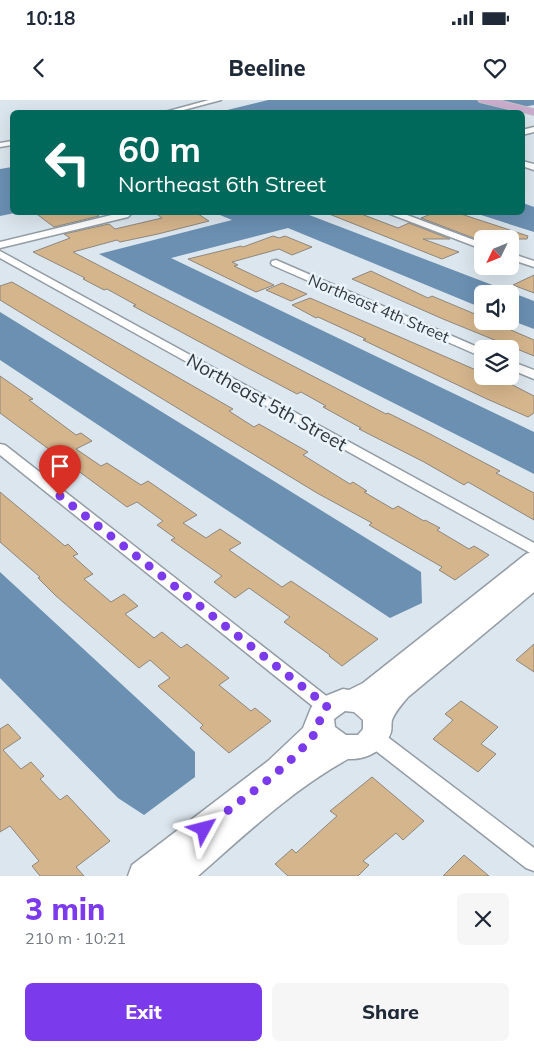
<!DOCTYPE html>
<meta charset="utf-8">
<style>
body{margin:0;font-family:Mulish,sans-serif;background:#f6f6f7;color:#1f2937;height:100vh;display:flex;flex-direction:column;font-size:19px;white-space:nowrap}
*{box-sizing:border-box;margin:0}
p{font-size:16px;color:#747a83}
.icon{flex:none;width:28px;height:28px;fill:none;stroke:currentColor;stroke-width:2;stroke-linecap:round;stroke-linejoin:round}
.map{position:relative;height:776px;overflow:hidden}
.side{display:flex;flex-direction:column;background:#fff;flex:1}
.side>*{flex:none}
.guide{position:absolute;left:10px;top:10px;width:515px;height:105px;border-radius:8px;box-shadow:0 5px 20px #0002;background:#00695c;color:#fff;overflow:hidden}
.needle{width:32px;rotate:227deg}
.tools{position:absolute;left:474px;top:130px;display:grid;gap:10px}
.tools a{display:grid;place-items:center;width:45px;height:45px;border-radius:8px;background:#fff;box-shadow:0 5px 20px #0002;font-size:25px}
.pin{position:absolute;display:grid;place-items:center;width:42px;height:42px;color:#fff;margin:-51px -21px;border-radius:50% 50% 50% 0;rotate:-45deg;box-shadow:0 0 5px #0007}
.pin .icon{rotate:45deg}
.me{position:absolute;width:55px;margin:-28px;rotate:52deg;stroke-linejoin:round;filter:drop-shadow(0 0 4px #0008)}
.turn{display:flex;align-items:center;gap:18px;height:105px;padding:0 25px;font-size:22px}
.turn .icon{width:65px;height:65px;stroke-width:2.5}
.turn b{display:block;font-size:35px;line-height:42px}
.round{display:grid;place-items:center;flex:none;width:52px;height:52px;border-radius:8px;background:#f6f6f7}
.summary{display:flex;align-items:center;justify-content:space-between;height:85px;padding:0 25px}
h1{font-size:30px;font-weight:800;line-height:38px;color:#7c3aed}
.button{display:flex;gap:10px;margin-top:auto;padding:10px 25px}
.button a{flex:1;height:58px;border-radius:8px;background:#7c3aed;color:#fff;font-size:20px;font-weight:800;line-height:58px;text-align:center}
.button a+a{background:#f6f6f7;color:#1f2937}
.status{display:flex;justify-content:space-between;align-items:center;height:35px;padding:0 25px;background:#fff;direction:ltr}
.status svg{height:14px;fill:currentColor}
header{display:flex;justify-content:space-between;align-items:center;height:65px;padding:0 25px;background:#fff;font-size:22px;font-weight:800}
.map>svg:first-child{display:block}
</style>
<div class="status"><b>10:18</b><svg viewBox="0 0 49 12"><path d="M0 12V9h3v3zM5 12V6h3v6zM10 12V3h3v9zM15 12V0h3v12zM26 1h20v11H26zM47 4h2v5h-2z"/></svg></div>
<header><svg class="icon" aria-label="back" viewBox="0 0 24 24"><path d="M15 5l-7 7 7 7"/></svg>Beeline<svg class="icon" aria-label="heart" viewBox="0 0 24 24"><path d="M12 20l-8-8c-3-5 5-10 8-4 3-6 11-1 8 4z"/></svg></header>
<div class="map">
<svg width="534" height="776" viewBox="0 0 534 776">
<rect width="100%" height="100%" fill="#dce6ee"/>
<path fill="#6b90b2" d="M268,0H534V5L494,12H219Z
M12,67V112L15,113L0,116V69Z
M523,103L534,107V132L475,113L522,112Z
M215,113H304L534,201V229L510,220V194H482V208L288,128L171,158L534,332V374L99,154L232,120Z
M0,212L421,472L422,503L390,518L0,260Z
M0,472L195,652V677L144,715L118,698L0,578Z"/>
<path fill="#d5b58c" stroke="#8e877e" d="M34,112H93L99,116L54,127Z
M154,112H195L209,121L158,134L120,142L117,140L73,152L386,314L388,313L430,334L500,371L496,373L534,393V420L468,382L464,385L424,362L359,329L361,328L323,307L326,306L301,292L297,294L246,267L133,206L136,205L107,189L104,190L83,179L85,178L33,152L70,138L64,134L109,124L115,129L162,118Z
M324,112H356L398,128L409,123L450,139H423L459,152L442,159Z
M436,112L458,113L528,136L527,139H476L421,118Z
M273,136L279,138L285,136L312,147L292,155L279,149L232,162L238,165L234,166L274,185L256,192L188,159L241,146L243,147Z
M371,171L428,198L432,196L482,217V221H490L534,240V256L443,219L352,179Z
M534,175V193L513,185Z
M12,182L233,309L229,311L254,327L259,324L308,352L303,355L350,384L353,382L367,391L364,392L393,409L398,406L424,421L425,420L440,428L437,430L469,449L474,446L489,455L455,480L439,470L442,467L369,425L372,423L317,393L0,200V186Z
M282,183L307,194L291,201L266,190Z
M310,198L476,270L482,266V276H495L534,296V313L528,317L487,299L363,240L366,239L318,217L316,218L292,205Z
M0,276L33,299L29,300L76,335L81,333L92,341L76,349L101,366L107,363L141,385L148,381L197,415L183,423L206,438L220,429L241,443L229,450L282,487L291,481L378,539L342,566L329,556L330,555L284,522L290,517L249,488L235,498L214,482L222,476L171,440L175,438L157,425L163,421L137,402L127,407L0,313Z
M0,392L65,446L68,444L78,454L73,456L93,474L84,479L111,502L124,494L138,506L125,514L154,538L162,532L181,548L187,544L229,578L219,585L251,611L255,608L271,621L229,653L200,628L203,625L158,586L170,578L150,560L139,568L55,495L38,478L40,477L0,442Z
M534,544V572L516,560Z
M461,601L498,627L481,644L496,654L478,672L433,639L453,620L445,614Z
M8,624L21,638L3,650L21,669L31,662L44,676L40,679L60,700L67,695L110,741L76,767L84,776H40L32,766L39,761L10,726L0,732V629Z
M372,677L424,721L403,740L396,733L363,761L369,765L358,776H288L275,764L292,749L296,753L337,716L330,711Z
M464,755L489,776H443Z"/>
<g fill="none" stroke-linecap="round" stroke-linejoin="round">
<defs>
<path id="street" d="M209,0H221L176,12H165Z
M534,27V32L522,35V30Z
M12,41V45L0,47V43Z
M522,61L534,64V70L522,66Z
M124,112L130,115L128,117L0,148V142Z
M385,112H399L482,143V149Z
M0,151L534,443V455L0,158Z
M510,153L534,161V167L510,159Z
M276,160L482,249V257L272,165L271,163L272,161Z
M510,261L534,270V279L510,269Z
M0,344L5,345L334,602L337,607L334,612L327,615L320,612L0,355Z
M374,630L381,632L534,748V771L526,768L367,644L364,638L367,632Z"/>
<path id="secondary" d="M534,451V492L408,597C402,604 395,612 392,620C391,624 392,628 391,632C385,650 367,660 348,659C292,690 246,734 198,776H128L132,765L268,661L303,628L311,608L318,599L343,589L349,590L363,583L526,454ZM345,611L354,612L363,620V629L358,635H346L335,627L334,619Z"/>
<path id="primary" d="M478,0H498L534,9V15L480,2Z"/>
</defs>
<use href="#street" stroke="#949da5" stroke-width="3"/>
<use href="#secondary" stroke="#949da5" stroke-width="3"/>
<use href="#primary" stroke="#c2c3c4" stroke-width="2"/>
<use href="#street" fill="#fff" fill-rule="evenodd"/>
<use href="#secondary" fill="#fff" fill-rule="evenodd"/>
<use href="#primary" fill="#ccadcf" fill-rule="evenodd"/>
</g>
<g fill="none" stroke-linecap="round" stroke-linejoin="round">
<path stroke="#7c3aed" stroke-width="9" stroke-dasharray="0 16.2" d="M60,396L327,606C318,616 321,627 312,637C283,673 240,700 204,729"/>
</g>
<g text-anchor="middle" stroke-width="5" stroke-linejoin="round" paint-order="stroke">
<g font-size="16" fill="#34383b" stroke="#e9f3fb">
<text transform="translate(379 208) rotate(23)" y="6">Northeast 4th Street</text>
</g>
<g font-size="19" fill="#34383b" stroke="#e9f3fb">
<text transform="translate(267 302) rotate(29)" y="7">Northeast 5th Street</text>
</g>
</g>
</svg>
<div class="tools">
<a><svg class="needle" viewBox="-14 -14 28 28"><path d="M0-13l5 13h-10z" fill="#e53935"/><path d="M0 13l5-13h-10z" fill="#747a83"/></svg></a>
<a><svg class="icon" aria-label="sound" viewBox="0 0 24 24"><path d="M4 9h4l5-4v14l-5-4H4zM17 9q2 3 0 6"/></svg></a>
<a><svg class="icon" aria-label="layers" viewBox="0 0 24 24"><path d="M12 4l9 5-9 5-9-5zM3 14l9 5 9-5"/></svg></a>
</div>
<div class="pin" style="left:60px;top:396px;background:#d93025"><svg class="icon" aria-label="arrive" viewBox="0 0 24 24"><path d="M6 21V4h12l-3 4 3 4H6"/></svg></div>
<svg class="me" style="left:204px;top:729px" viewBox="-20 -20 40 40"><path d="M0-17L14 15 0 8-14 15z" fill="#7c3aed" stroke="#fff" stroke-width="4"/></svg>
<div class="guide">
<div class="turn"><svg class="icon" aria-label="left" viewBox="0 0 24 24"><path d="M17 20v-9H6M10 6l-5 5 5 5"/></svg><div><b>60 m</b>Northeast 6th Street</div></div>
</div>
</div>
<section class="side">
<div class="summary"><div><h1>3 min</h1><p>210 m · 10:21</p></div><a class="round"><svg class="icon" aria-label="close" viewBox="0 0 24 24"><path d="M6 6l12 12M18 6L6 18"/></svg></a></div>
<div class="button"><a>Exit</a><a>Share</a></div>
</section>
